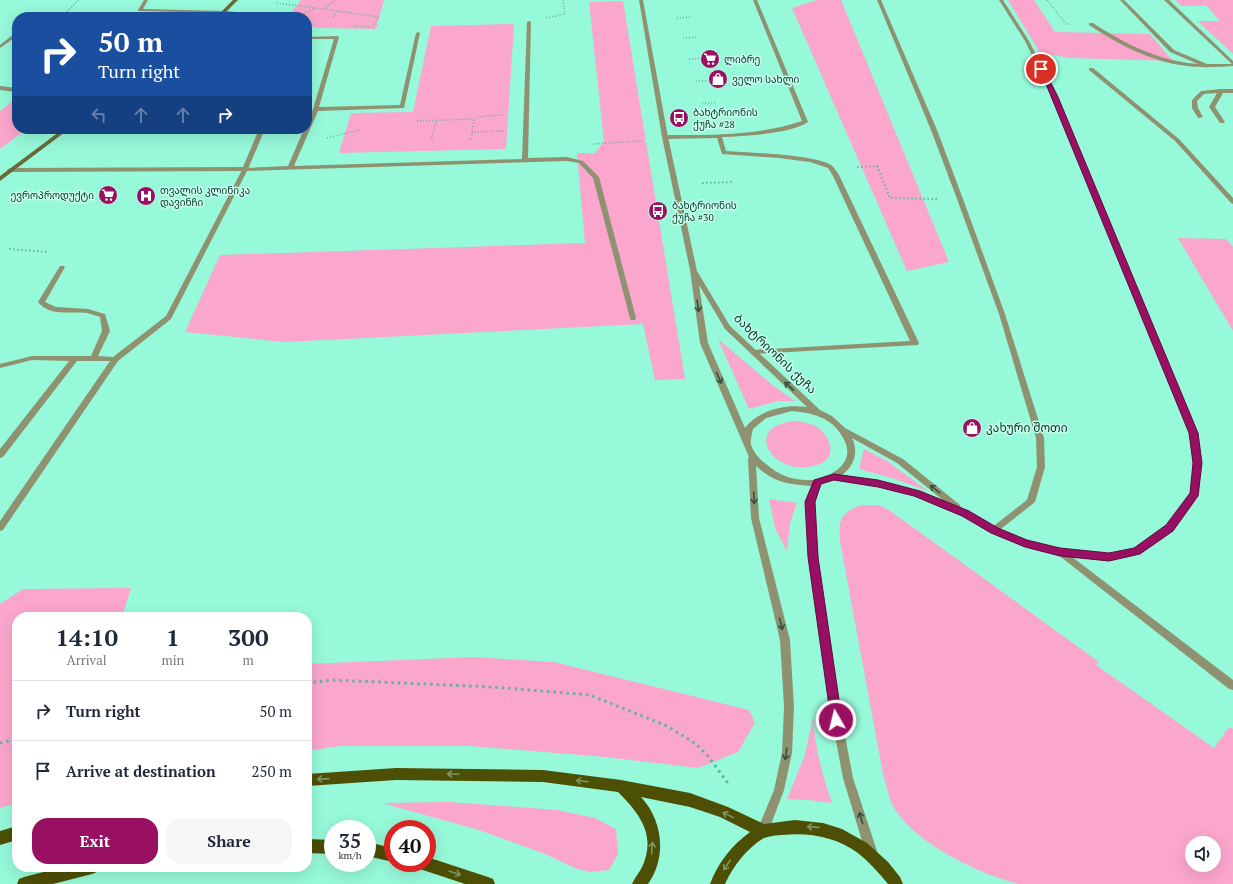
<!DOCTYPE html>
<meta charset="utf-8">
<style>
body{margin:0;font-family:"PT Serif","Noto Sans Georgian",serif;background:#f6f6f7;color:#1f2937;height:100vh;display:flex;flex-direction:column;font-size:15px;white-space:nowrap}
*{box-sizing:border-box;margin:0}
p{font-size:13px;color:#747a83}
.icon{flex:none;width:22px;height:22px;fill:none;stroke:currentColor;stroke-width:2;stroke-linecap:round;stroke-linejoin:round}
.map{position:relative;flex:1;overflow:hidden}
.details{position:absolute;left:12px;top:612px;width:300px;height:260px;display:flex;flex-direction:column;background:#fff;border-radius:16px;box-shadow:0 4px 16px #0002}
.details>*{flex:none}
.banner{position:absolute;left:12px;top:12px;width:300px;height:122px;border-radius:16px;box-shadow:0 4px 16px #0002;background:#1a4fa0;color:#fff;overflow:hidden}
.buttons{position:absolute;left:1185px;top:836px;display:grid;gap:8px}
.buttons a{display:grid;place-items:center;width:36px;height:36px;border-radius:50%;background:#fff;box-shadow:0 4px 16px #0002;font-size:20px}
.speed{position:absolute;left:324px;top:820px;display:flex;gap:8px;font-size:20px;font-weight:700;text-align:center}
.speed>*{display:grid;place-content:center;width:52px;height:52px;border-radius:50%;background:#fff;box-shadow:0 4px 16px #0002;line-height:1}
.speed small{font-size:10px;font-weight:400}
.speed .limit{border:6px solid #d22;background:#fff;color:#111}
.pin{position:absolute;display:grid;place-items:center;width:34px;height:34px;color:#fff;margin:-17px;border:2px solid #fff;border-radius:50%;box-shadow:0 1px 4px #0007}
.me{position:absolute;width:44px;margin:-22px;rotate:352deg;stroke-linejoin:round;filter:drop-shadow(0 0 3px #0008)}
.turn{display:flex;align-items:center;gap:14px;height:84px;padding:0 20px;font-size:18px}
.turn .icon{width:52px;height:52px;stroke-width:2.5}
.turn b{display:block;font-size:28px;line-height:34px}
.lanes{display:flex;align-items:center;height:38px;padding:0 20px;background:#0003;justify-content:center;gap:20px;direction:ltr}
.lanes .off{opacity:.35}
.eta{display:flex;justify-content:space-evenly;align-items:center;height:68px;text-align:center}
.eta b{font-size:24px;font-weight:800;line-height:28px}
.cta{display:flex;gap:8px;margin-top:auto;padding:8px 20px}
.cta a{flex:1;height:46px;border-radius:16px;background:#990f62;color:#fff;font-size:16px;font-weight:800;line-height:46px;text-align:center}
.cta a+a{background:#f6f6f7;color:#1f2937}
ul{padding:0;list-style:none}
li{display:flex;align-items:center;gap:12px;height:60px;padding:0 20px;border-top:1px solid #e0e1e3}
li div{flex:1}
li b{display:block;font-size:15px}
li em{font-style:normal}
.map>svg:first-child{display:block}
</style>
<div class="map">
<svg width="1233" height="884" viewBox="0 0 1233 884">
<rect width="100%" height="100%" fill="#96f9d9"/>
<path fill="#fba6cc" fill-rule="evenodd" d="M301,0H384L376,29L317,28L307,25V17H288Z
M817,0H841L949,262L907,271L792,8Z
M1008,0H1034L1055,32L1150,34L1173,61L1071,58L1040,53Z
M1175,0H1233V54L1198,21H1220L1207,6H1182Z
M623,1L685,379L655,380L643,324L285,342L185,332L220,255L585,243L577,153H595L604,141L589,2Z
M514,24L506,149L339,153L351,113L413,112L431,26Z
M15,99H17V129H27L0,149V111Z
M1178,238L1226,239L1233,247V331Z
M718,339L771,384L795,401H778L749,409Z
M795,421C802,422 809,423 815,426C831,435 839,458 817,465C775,479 739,427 795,421Z
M864,449L887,461L928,491L892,478L859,469Z
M769,499L797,503L790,523L787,551L775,528Z
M860,505H879L889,510L1099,662L1096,665L1214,748L1229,727L1233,729V884H1019C981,875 919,845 896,811C889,801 887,786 883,774L840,541C839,519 839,515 860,505ZM1192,843H1214V865H1192Z
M131,588L122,617H17V803L0,808V604L23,589Z
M473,657L554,662L749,710L755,723L738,752L698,768L605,757L470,746H340L307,751V664Z
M813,717C815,748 822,774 832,803L808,800L787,799L805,755Z
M449,802L557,810L595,818L616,829L618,854L609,870L590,872L575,868L545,854L479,830L382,803Z"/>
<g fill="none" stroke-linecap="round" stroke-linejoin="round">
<path stroke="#64b49b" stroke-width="1.5" stroke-dasharray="1 2" stroke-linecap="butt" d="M78,0L65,14L112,17
M1047,0L1066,24H1070
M277,3L316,8
M324,9L378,17L373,27L354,26
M115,17L120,15
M296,17L316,8L324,9L335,0
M333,17L337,12
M546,18L565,14L563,0
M677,18L692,17
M683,38L697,37
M689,59L704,58
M696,81H710
M702,103H717
M417,121L474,119L484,116L504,115
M472,132L503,131
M327,138L360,130
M434,140H431L437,120
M469,140H471L474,119
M593,144L642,141"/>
<path stroke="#64b49b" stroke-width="2" stroke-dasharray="1.5 2.5" stroke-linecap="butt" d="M857,167L877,166L890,198L937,199
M702,183L733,182
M9,249L48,252"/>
<path stroke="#64b49b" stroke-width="3" stroke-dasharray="2.5 4" stroke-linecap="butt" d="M307,683L332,680L493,687L590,695L667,726L696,744L708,756L730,786
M0,743L17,739"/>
<path fill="#8f9271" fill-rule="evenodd" d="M144,0H148L143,9L225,11L227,12L225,13L138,11V10Z
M753,0H757L808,122C791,134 743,136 722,137L726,151C750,153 813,154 831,165C834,167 837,172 839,175L919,343L918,345L753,354L749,352L753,350L910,341L833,176L828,168L810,162L779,158L722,154L717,138L665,139L662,137L665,135C711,135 757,136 802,121Z
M877,0H881L937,130L963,199L1005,314L1044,438L1045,467L1035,502L997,532H991L990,530L991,528L1027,500L1037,467L1036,438L999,314L957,199L931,130Z
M1120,0H1124L1174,50L1207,64H1233V66C1217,67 1203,68 1187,66C1152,62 1119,45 1089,25V23H1093C1125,44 1159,61 1198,64L1170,52Z
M41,13L45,14L42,17H37Z
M529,21L531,22L528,158L567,157L583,161L599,177L636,318L635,320H631L630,318L593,178L579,163L567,161L247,171L171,319L118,361L3,530L0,531V521L110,361H77L3,457L0,458V449L69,361L32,360L0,368V364L32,356H91L102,331L100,317C96,316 92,314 87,313C70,311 50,317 38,302L60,266H64L65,267L45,302L56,307L88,309L105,314L110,331L98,356L113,357L166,316L243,168L288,166L304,129H307V123L313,109L334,39H307V37L337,36L339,37L319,107L400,105L416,33L418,32L420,33L404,108L318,111L294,166L522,159L527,22Z
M15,33H17V36L0,48V45Z
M1089,68H1093L1179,139L1233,198V204L1231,203L1175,141L1089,70Z
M0,86L17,88V92L0,90Z
M1221,89H1233V93H1223L1215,107L1225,122L1224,123H1220L1209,107L1217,93L1204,94L1197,101L1198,108L1203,117L1198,118L1192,108V100L1201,91Z
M1060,549L1063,550L1233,680V690L1229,689L1057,554L1056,552L1057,550Z"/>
<path fill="#8f9271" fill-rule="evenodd" d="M1164,0H1169L1233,61V65Z
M225,11L258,14L264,17L223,13V12Z
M259,129H265L248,169L245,171L10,172L7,170L10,168L243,167Z"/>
<path fill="#8f9271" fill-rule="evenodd" d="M639,0H643L668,137L697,271L730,326L820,410L832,416L845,428L903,459L960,505L961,508L997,528L1027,540L1060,549L1109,553L1134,549L1167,526L1191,493L1193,463L1190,433L1052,97L1025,41L999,0H1003L1029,41L1058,97L1198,433L1201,463L1199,494L1198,496L1173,530L1139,554L1109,561L1060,555L1022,545L991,532L963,516L915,496L878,486L833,480L822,483L814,502L817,557L842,720L853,778L878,854L876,858L872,860L868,858L866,854L843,778L832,720L809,557L806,502L812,486C787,484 775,483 756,466L759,518L790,640L794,707L792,753L784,790L767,835L763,836L759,835L757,831L774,790L782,753L784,707L780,640L751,518L748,459L749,457L700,343L690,270L662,137ZM699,285L725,329L807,407C785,404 759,410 745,428L708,343ZM792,411C812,413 831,417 842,436C855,456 842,471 823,477C819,478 815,480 811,480C794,481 778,475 766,464C759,459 754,453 751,445C750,440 752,434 753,429L766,418ZM852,438L897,463L944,501C909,486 879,480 842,475C854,466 859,452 852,438Z"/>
<path fill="#686b39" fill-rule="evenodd" d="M233,0H238L221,17H216Z
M63,129H69L0,181V176Z"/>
<path fill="#4d4f05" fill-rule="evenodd" d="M396,768L543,770L621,780L690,793L728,807L764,824L795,820L823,823L842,829L867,843L888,862L900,877L903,884H888C879,873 869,862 858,853C836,837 809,832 782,835C777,835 770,836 764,838C747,848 733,866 725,884H710C718,863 731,846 750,832L720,817L690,807L641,797C663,821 667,857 648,884H632C635,877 640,872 643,865C656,834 639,813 618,792L543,782L396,780L307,786V774Z
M17,826V840L0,845V831Z
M307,839L333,840V854L307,853Z
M367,842L393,848V862L367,856Z
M427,857L488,877L493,879L495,884H465L417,868L415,863H427Z
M63,867H99L97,872L92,874L53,884H17L19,879L24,877Z"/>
</g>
<defs><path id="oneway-shaft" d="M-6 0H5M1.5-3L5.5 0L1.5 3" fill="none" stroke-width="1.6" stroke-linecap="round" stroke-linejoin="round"/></defs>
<g stroke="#30513f">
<use href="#oneway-shaft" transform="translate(698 306) rotate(81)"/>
<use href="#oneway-shaft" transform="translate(719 378) rotate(66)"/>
<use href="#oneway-shaft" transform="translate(789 386) rotate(-137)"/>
<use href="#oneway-shaft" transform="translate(935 489) rotate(-141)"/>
<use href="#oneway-shaft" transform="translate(754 498) rotate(87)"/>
<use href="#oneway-shaft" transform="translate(781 624) rotate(76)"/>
<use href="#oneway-shaft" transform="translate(786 754) rotate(98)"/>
<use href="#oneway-shaft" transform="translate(861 818) rotate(-107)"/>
</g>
<g stroke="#7d9561">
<use href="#oneway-shaft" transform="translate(453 774) rotate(180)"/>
<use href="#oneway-shaft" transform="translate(323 779) rotate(176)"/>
<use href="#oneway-shaft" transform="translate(582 781) rotate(-173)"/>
<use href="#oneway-shaft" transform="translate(728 815) rotate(-155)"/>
<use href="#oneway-shaft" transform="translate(813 827) rotate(-176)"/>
<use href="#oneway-shaft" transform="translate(652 848) rotate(-85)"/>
<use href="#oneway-shaft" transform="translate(727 865) rotate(124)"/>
<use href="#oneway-shaft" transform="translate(455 873) rotate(18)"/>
</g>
<path fill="#990f62" stroke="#630a40" d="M1039,67L1044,69L1058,97L1198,433L1202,463L1198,496L1173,531L1140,554L1109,561L1060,556L1025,547L991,533L962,516L914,496L878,487L834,480L821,484L815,502L818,557L842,720L841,723L836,725L832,723L831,720L808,557L805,502L814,480L834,474L878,480L920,491L969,511L998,528L1027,540L1060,548L1109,553L1134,548L1166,525L1190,493L1193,463L1189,433Z"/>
<defs>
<symbol id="supermarket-disc" viewBox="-11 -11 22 22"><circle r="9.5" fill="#990f62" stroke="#c6feea"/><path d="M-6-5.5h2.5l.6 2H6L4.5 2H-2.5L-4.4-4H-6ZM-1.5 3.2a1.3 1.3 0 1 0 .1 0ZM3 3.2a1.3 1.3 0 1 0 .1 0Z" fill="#fff"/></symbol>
<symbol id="shop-disc" viewBox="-11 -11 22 22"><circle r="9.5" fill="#990f62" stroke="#c6feea"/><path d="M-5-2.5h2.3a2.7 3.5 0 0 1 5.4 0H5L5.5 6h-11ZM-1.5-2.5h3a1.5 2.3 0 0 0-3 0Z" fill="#fff"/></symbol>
<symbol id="bus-disc" viewBox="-11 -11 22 22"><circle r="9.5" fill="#990f62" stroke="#c6feea"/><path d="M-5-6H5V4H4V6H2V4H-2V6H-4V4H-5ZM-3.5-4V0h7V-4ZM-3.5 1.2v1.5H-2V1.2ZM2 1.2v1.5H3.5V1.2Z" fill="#fff"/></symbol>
<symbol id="hospital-disc" viewBox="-11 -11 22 22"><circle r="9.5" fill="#990f62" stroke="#c6feea"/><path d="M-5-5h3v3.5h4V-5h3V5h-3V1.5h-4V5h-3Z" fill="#fff"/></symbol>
</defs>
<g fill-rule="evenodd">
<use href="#supermarket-disc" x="699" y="48" width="22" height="22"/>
<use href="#shop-disc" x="707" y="68" width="22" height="22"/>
<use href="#bus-disc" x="668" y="107" width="22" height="22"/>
<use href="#supermarket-disc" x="97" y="184" width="22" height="22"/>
<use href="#hospital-disc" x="135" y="185" width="22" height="22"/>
<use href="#bus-disc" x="647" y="200" width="22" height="22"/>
<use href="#shop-disc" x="961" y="417" width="22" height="22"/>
</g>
<g text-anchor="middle" stroke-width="3" stroke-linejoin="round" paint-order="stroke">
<g font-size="10" fill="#08352a" stroke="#c6feea" text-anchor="start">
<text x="724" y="63">ლიბრე</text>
<text x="732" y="83">ველო სახლი</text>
<text x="693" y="116">ბახტრიონის<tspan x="693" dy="12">ქუჩა #28</tspan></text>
<text x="160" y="194">თვალის კლინიკა<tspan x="160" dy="12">დავინჩი</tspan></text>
<text x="94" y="199" text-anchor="end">ევროპროდუქტი</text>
<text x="672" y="209">ბახტრიონის<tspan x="672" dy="12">ქუჩა #30</tspan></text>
</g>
<g font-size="12" fill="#08352a" stroke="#c6feea">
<text transform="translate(775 354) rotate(44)" y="4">ბახტრიონის ქუჩა</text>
</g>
<g font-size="12" fill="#08352a" stroke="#c6feea" text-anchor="start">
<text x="986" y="432">კახური შოთი</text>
</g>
</g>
</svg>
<div class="buttons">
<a><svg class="icon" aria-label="sound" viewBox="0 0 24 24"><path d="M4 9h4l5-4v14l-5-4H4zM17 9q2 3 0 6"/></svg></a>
</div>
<div class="speed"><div>35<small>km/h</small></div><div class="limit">40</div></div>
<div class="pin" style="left:1041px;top:69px;background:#d93025"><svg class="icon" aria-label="arrive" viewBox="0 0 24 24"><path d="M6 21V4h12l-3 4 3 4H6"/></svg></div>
<svg class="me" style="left:836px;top:720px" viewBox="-20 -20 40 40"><circle r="17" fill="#990f62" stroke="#fff" stroke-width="3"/><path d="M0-11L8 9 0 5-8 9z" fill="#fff"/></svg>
<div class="banner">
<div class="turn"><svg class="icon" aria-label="right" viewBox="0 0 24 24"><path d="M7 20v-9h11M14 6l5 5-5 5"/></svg><div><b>50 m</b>Turn right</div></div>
<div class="lanes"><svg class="icon off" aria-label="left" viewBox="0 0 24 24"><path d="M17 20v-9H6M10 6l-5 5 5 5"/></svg><svg class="icon off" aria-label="ahead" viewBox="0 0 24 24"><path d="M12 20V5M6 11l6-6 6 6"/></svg><svg class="icon off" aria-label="ahead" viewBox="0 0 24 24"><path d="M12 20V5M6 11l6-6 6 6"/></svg><svg class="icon" aria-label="right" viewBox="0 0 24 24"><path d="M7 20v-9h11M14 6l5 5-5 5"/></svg></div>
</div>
<section class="details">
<div class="eta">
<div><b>14:10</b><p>Arrival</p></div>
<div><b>1</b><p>min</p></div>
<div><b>300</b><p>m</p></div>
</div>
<ul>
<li><svg class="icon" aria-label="right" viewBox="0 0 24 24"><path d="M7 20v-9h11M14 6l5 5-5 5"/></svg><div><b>Turn right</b></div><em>50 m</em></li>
<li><svg class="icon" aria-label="arrive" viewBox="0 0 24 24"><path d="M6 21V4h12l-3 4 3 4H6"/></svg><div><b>Arrive at destination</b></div><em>250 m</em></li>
</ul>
<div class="cta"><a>Exit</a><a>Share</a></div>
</section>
</div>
